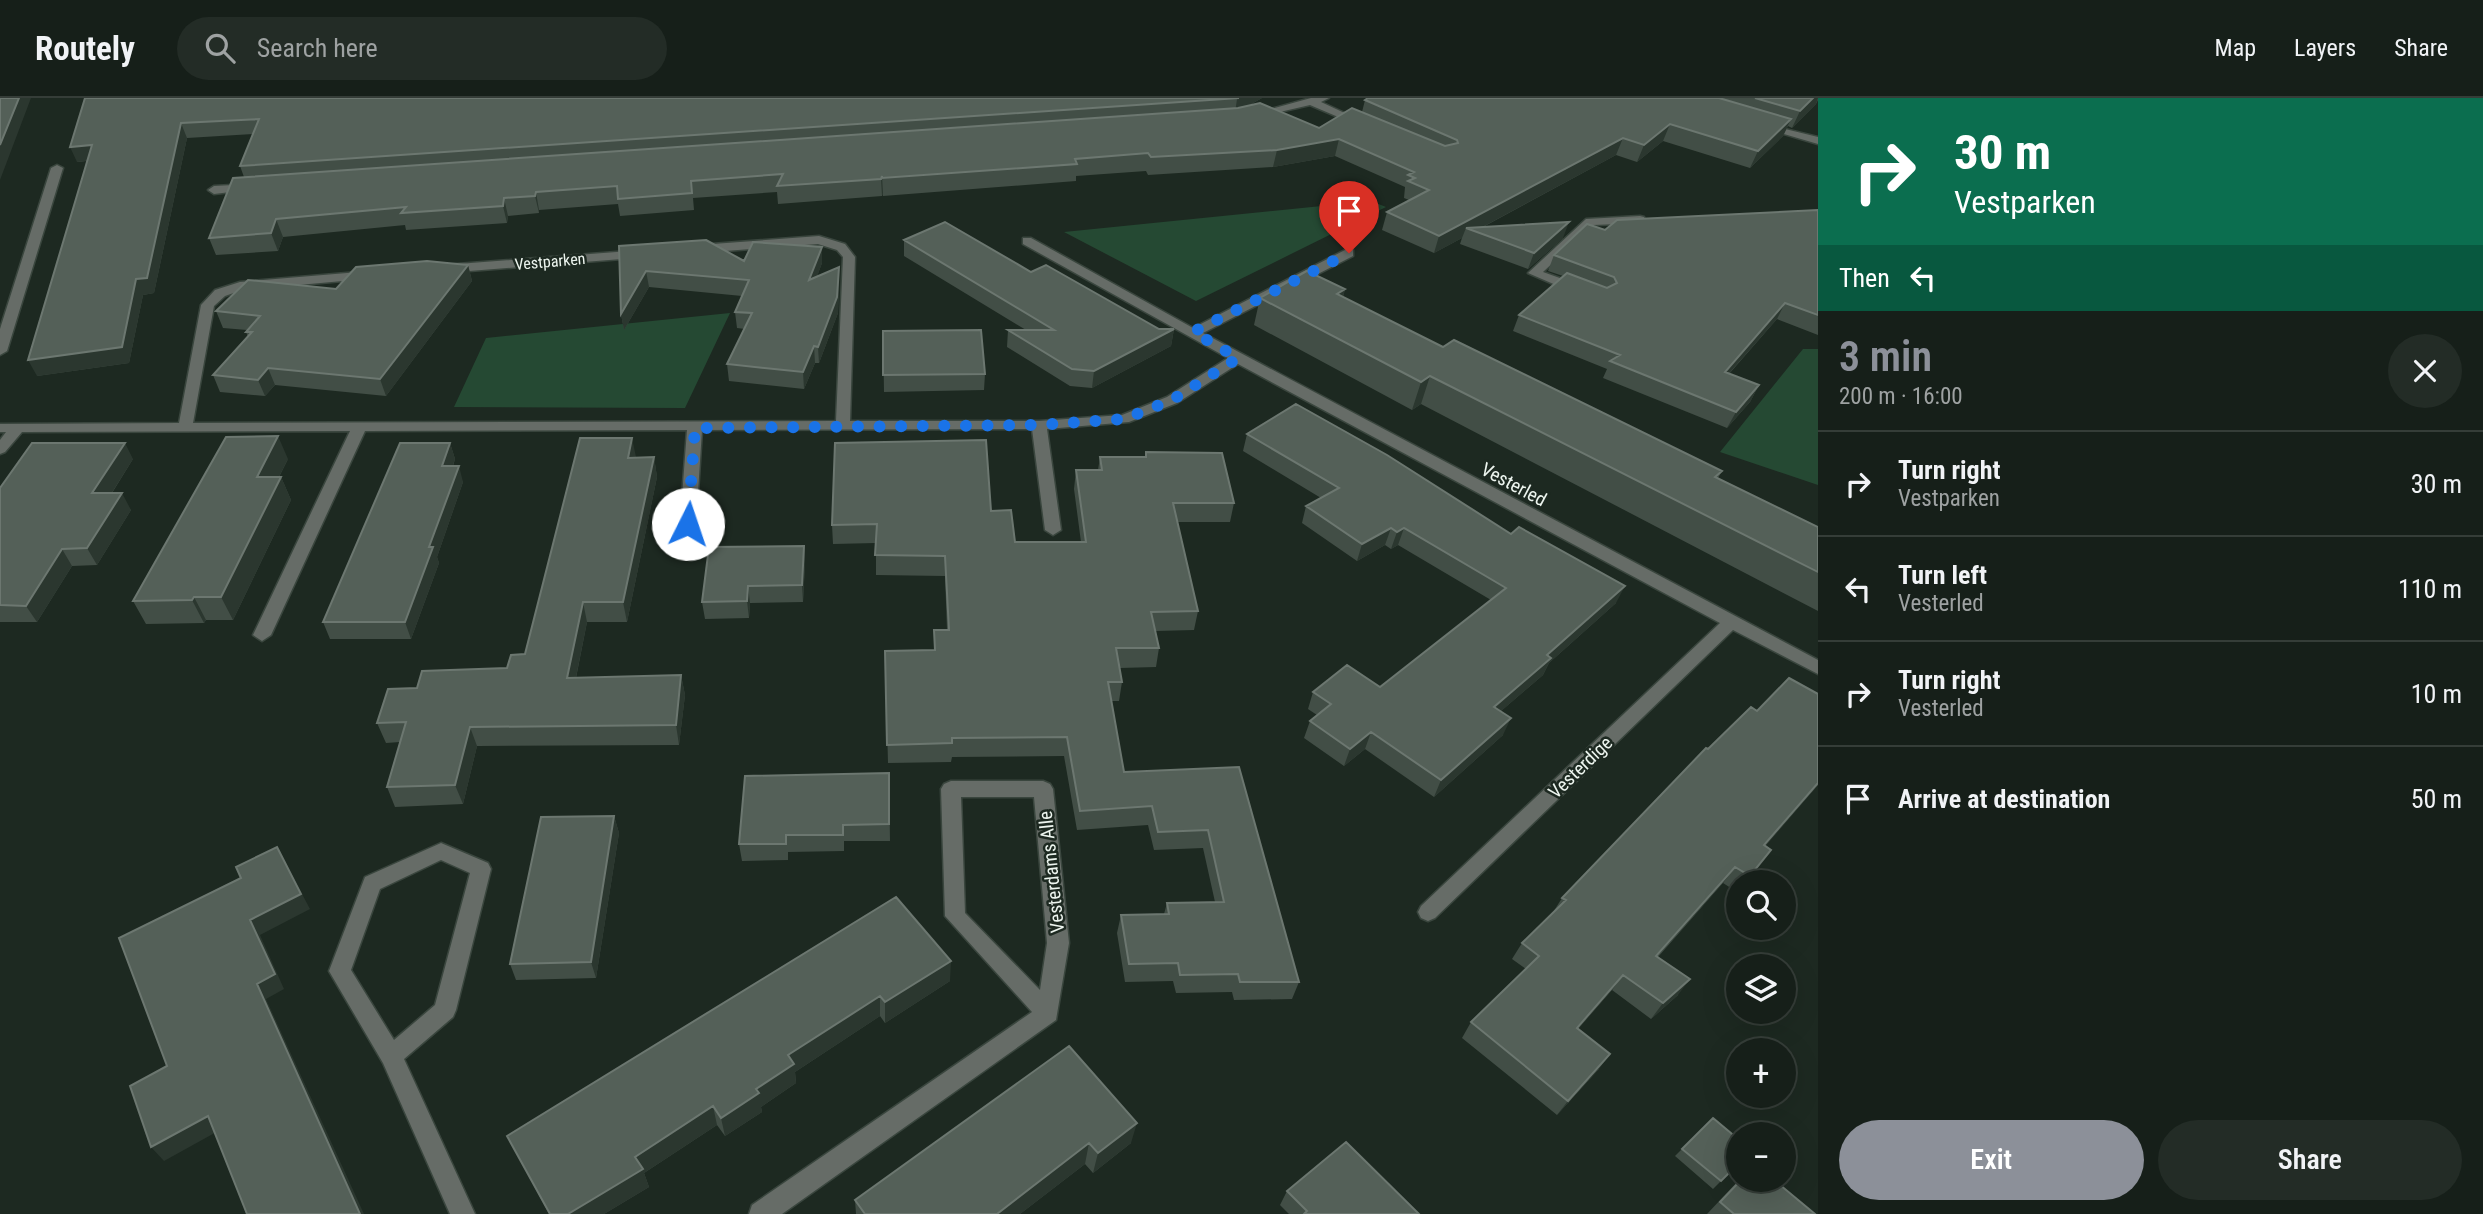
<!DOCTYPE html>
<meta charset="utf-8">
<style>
body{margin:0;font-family:"Roboto Condensed",sans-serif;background:#232c26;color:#f1f3f6;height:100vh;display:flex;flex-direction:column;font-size:26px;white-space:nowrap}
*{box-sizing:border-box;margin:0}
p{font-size:23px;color:#9ea2a2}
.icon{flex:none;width:38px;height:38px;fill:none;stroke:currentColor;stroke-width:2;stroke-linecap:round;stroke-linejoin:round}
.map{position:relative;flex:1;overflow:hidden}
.panel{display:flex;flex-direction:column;background:#161f19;width:665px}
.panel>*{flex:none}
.banner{background:#0b6e4f;color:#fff;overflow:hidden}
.buttons{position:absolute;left:1726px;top:772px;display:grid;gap:14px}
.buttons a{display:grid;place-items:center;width:70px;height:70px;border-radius:50%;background:#161f19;box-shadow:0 7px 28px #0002,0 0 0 2px #353d38;font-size:35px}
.pin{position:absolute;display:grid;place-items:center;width:60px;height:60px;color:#fff;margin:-72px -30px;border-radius:50% 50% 50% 0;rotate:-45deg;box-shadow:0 0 7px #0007}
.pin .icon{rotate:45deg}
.me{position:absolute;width:77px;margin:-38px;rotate:4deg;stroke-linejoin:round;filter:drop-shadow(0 0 5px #0008)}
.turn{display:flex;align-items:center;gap:24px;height:147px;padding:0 21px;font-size:32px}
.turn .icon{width:91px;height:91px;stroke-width:2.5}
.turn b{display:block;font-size:49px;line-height:60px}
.then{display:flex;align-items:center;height:66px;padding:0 21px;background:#0003;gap:14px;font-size:26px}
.round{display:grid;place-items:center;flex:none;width:74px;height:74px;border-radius:37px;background:#232c26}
.head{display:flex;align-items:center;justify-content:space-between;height:119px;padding:0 21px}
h1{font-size:42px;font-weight:600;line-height:52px;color:#8c9099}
.button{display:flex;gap:14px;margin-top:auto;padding:14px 21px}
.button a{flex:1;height:80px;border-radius:42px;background:#8c9099;color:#fff;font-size:28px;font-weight:600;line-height:80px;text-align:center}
.button a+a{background:#232c26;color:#f1f3f6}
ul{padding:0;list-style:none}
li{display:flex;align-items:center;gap:21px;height:105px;padding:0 21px;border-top:2px solid #353d38}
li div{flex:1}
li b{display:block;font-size:26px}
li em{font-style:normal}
header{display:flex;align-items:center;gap:42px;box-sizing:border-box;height:98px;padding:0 35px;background:#161f19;border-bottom:2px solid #353d38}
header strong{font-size:33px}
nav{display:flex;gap:38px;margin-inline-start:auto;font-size:24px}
.search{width:490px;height:63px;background:#232c26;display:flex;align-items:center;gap:18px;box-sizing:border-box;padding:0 24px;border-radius:38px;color:#9ea2a2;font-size:26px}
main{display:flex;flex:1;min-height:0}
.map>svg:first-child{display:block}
</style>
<header>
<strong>Routely</strong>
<div class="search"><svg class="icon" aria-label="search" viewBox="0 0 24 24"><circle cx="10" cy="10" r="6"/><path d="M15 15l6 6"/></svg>Search here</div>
<nav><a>Map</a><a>Layers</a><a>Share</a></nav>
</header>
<main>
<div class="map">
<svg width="1818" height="1116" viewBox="0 0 1818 1116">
<rect width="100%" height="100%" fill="#1d2921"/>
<path fill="#254933" d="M1371,103L1386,109L1196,203L1064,134Z
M730,215L685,310L454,309L486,240Z
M1803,251H1818V387L1720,354Z"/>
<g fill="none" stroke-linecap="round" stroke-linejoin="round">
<defs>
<path id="minor" d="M1311,0H1329L1321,4L1366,25L1357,27L1310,7L1254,20L1249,17Z
M1760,25L1818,39V46L1760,29Z
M57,67L63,70L7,253L0,257V231L51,70Z
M252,86L258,89L256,91L214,96L208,92L214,88Z
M1640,118L1644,119V125L1593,127L1543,174L1582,188V194H1572L1528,175L1586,121Z
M819,138L845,146L855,159L850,323H1039L1122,317L1167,299L1228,260L1023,146V140H1031L1193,230L1345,152H1353V158L1203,235L1818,562V576L1733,532L1435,820L1428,823L1421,820L1418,814L1421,808L1720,525L1238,266L1177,305L1129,324L1047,331L1061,432L1053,437L1045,432L1032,331L702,332L696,426L688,431L680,426L687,332L365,333L271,537L262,543L253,537L350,333L22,334L5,354L0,356V342L6,334H0V326L179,325L201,207L215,192L240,184L371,173L377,177L376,180L242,192L225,198L214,208L193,325L836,323L843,159L837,152L818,146L699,155L693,151L699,147Z
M643,152L647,153V159L444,175L438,171L444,167Z
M951,683H1043L1050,686L1053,691L1069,845L1056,922L782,1116H749L752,1107L1032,914L945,818L941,691L944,686ZM961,699H1034L1047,845L1040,892L965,815Z
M441,745L488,765L491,771L456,912L453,919L404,961L475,1116H450L383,965L329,873L365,779ZM441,762L470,775L435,907L394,942L351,872L380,791Z"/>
</defs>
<use href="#minor" stroke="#3a463e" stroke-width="3"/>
<use href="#minor" fill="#666c67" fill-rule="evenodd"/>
</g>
<path fill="#424e46" d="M85,0H1262L1248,8L1319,30L1362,14L1365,2L1368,0H1818V2L1816,6L1792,30L1788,28L1783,38L1750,70L1663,43L1637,64L1616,57L1483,129L1563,140L1528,171L1460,146L1462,140L1434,155L1382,132L1387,114L1409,102L1404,100L1405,89L1335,58L1273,69L1148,77L1146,73L1076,78V83L883,98V95L882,98L778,106L777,94L693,100L694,112L620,118L618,106L539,112V115L508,118L507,125L406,132L405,127L283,139L278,153L216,157L209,140L244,79L240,68L253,36L187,40L154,195L143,197L129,265L37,278L87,63L77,64Z
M1818,112V237L1777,221L1729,276L1759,287L1750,304L1727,330L1603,280L1607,271L1513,233L1519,217L1563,178L1548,173L1554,157L1605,132Z
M904,142L1031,174L1159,231H1174L1171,248L1092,290L1070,288L1007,249L1008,232H1026L904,158Z
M619,148L744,163L822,149V165L817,178L839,185L838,215L819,265H815L804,291L729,283L727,266L745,231L737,230L735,214L742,198L649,189L624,232L621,216Z
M468,167L472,183L386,298L275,287L265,298L220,294L213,277L248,239L246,234L247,232L223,230L216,213Z
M1345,191L1343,199L1443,249L1722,373L1718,380L1818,429V513L1421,306L1412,312L1254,227L1260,200Z
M883,233L985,276L984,292L884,294Z
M1247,336L1616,505L1549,565L1543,577L1501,613L1503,637L1434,699L1365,651L1344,668L1304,640L1310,623L1317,617L1308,611L1313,594L1380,589L1491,502L1398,447L1391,451L1385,447L1357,463L1302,425L1306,408L1321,400L1243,353Z
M450,345L455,361L453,368L463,384L437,459L439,465L411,541H330L323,524Z
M1146,354L1234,405L1230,424H1177L1198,513L1194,532L1155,533L1159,550L1156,569L1120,570L1122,584L1119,603H1111L1124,674L1239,669L1299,884L1292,901L1234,902L1232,894L1176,895L1173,883L1125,884L1117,835L1121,817L1164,816L1167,805L1215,804L1203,750L1154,752L1148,727L1077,732L1064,658L952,659L951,664L888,665L885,553L934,552V532H947L945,478L876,477V445L833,446L832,427L991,413L1015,444H1081L1074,391L1076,372H1098L1100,359H1145Z
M654,359L657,379L627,524H587L576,580L681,577L685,597L679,647L477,648L463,706L395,709L387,689L400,644L386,645L377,625L417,590L507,570L525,556L636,360Z
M133,361L112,395L131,412L97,467L72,468L37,524H0V390Z
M288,361L279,379H281L291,402L233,522H206L204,525L146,526L133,503Z
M804,448L805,465L803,504L750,505L749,520L705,521L702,504Z
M1818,596V687L1765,748L1771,752L1745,784H1738L1737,794L1723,785L1658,859L1678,897L1651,921L1612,892L1578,931L1599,971L1557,1017L1462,940L1471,924L1526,871L1512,861L1522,845L1552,816L1562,800L1708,651L1757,613Z
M889,675L890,743H844V753L788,754V762L742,763L739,746Z
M614,718L619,735L596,880L516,882L510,866Z
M896,799L950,883L885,925L880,918L795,974L796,985L761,1009L762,1014L725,1038L717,1027L644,1075L649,1089L604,1116H549L507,1038Z
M1069,948L1131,1045L1093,1075L1085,1066L1020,1116H856L855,1102Z
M1713,1020L1738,1066L1713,1091L1675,1058Z
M1739,1082H1774L1815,1116H1707Z
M1287,1093L1419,1116H1289L1280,1107Z"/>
<path fill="#2b372f" d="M19,0H31L0,82V47Z
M1239,0H1262L1235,15L1237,1Z
M1813,0H1818L1816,6L1792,30L1800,13Z
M1791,21L1783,38L1750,70L1758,53Z
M181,25L187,40L154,195L143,197L129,265L37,278L28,262L136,181Z
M1670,26L1663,43L1637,64L1644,47Z
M1623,40L1616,57L1475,133L1466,130L1462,140L1434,155L1439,138Z
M1339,41L1335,58L1273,69L1277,52Z
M92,47L99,61L77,64L70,49Z
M882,78L883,95L882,98L881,81Z
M536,94L539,112V115L535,98Z
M504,100L508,118L507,125L503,108Z
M276,121L283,139L278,153L271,135Z
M1569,124L1563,140L1528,171L1534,155Z
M822,149V165L810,198L809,182Z
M468,167L472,183L386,298L380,281Z
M839,169V185L838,215L819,265L818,249Z
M646,173L649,189L624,232L621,216Z
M1345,191L1338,219L1337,196Z
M1785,205L1777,221L1716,290L1725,274Z
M1174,231L1171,248L1092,290L1094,273Z
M814,248L815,265L804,291L803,274Z
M268,270L275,287L265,298L258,282Z
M1430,278L1421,306L1412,312L1421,284Z
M1759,287L1750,304L1727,330L1736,314Z
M278,338L288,361L267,402L257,379Z
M632,340L636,359L632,379L628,360Z
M125,345L133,361L101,412L92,395Z
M450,345L455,361L447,384L442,368Z
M654,359L657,379L627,524L623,504Z
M459,368L463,384L437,459L439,465L411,541L405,524L429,449Z
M281,379L291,402L233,522L221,499Z
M122,395L131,412L97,467L87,450Z
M1391,430L1385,447L1357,463L1362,446Z
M1404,430L1398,447L1391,451L1397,434Z
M804,448L805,465L803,504L802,487Z
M62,451L72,468L37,524L26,508Z
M748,488L750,505L749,520L747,503Z
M1625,488L1616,505L1549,565L1543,577L1486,626L1494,609L1547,557Z
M194,499L206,522L204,525L192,502Z
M583,504L587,524L572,599L567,580Z
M681,577L685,597L679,647L676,627Z
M1511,620L1503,637L1434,699L1441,682Z
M470,629L477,648L463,706L455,687Z
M1371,634L1365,651L1344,668L1350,651Z
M1818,685V687L1752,764L1764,747Z
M614,718L619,735L596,880L591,864Z
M277,749L310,811L260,837L284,891L266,901L364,1116H360L257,886L250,822Z
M1735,769L1723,785L1644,873L1656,858Z
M951,863L950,883L885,925V904Z
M1623,877L1612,892L1566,945L1577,930Z
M1690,881L1678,897L1651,921L1663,905Z
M880,898V918L795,974L796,985L761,1009L762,1014L725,1038L721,1020L756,991L788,957Z
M1610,956L1599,971L1557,1017L1568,1003Z
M713,1008L717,1027L644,1075L649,1089L604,1116H568L635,1059Z
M208,1018L220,1032L164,1063L151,1049Z
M1137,1025L1131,1045L1093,1075L1098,1055Z
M1089,1045L1085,1066L1020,1116H997Z"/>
<path fill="#546058" stroke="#6c7770" stroke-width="2" d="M0,0H19L0,47Z
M85,0H1239L240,68L259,21L181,25L147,180L136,181L122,249L28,262L92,47L70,49Z
M1368,0H1719L1791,21L1758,53L1670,26L1644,47L1623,40L1439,138L1387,114L1429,92L1408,83L1415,80L1408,77L1414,74L1339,41L1277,52L1151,59L1148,55L1075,61L1077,66L882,80V78L881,81L777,88L783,76L691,83L692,95L618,101L617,88L536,94L535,98L504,100L503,108L401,115L406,109L276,121L271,135L209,140L233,80L1238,10L1260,5L1319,30L1352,10L1445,48L1458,45L1457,42L1365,2Z
M1755,0H1813L1800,13Z
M1818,112V217L1785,205L1725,274L1759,287L1736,314L1610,263L1620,257L1519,217L1567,175L1607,190L1617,185L1614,179L1554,157L1587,126L1605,132L1617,122Z
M945,124L1031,174L1046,167L1159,231H1174L1094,273L1072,271L1008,232H1054L904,142Z
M1569,124L1534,155L1466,130Z
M706,142L744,163L753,144L822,149L809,182L839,169L837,199L818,249L814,248L803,274L727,266L752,215L735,214L749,182L646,173L621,216L619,148Z
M427,163L468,167L380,281L268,270L258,282L213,277L252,234H246L260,218L216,213L248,182L336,191L356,169Z
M1307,173L1345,191L1337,196L1443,249L1454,242L1722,373L1715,379L1818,429V474L1430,278L1421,284L1260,200Z
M981,232L985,276L883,277V233Z
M1296,306L1387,357L1511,436L1519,429L1625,488L1547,557L1551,560L1494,609L1511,620L1441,682L1371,634L1350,651L1310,623L1331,606L1313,594L1347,567L1380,589L1506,490L1404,430L1397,434L1391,430L1362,446L1306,408L1339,390L1247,336Z
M278,338L257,379H281L221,499H194L192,502L133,503L226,339Z
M580,340H632L628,360L654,359L623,504H583L567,580L681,577L676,627L470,629L455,687L387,689L406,624L377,625L388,591L417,590L422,573L507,570L511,557L525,556Z
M986,342L991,413L1011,412L1015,444H1086L1076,372H1102L1100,359H1146V354L1222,355L1234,405H1173L1198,513L1151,514L1159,550H1116L1122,584H1108L1124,674L1239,669L1299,884H1240L1238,876L1180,877L1178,865L1129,866L1121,817L1169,816L1167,805L1224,804L1208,732L1158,734L1152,708L1080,713L1067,639L952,640V645L887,647L885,553L935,552L934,532H949L945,458L875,457L877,426L832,427L835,345Z
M32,345H125L92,395H122L87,450L62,451L26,508L0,507V390Z
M400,345H450L442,368H459L429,449H433L405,524H323Z
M804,448L802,487L748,488L747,503L702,504L709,449Z
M1789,580L1818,596V685L1764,747L1771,752L1750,778L1735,769L1656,858L1690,881L1663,905L1623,877L1577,930L1610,956L1568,1003L1471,924L1539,858L1522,845L1566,802L1562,800L1706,650L1708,651L1751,609L1757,613Z
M889,675V726L843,727V737H786V746H739L745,678Z
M614,718L591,864L510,866L541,719Z
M277,749L301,796L250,822L275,876L257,886L360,1116H247L208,1018L151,1049L130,988L167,968L119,840L241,780L236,769Z
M896,799L951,863L885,904L880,898L788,957L794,966L756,991L759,995L721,1020L713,1008L635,1059L643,1071L568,1116H550L507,1038Z
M1069,948L1137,1025L1098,1055L1089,1045L997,1116H865L855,1102Z
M1713,1020L1738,1041V1066L1721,1083L1682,1051Z
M1346,1044L1419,1116H1304L1307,1113L1287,1093Z
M1741,1082H1774L1815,1116H1734L1720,1104Z"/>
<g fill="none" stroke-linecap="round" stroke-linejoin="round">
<path stroke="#1a73e8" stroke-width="12" stroke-dasharray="0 21.6" d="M688,426L695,330L1039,327L1124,321L1172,302L1238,260L1193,234L1349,155"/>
</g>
<g text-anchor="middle" stroke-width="5" stroke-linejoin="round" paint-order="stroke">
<g font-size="16" fill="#edf5ef" stroke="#1d2921">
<text transform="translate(550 163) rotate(-5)" y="6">Vestparken</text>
</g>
<g font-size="19" fill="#edf5ef" stroke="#1d2921">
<text transform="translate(1514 386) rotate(28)" y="7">Vesterled</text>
<text transform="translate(1580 669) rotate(-44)" y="7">Vesterdige</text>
<text transform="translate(1051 774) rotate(-96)" y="7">Vesterdams Alle</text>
</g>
</g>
</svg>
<div class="buttons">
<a><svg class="icon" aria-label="search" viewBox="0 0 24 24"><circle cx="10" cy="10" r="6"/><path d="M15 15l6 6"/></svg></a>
<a><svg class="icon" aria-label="layers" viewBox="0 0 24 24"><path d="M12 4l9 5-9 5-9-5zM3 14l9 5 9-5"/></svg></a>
<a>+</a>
<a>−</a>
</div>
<div class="pin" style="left:1349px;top:155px;background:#d93025"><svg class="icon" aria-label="arrive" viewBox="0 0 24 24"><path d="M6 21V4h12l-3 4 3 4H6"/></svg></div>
<svg class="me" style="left:688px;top:426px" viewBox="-20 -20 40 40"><circle r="19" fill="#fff"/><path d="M0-13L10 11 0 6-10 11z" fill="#1a73e8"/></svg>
</div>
<section class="panel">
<div class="banner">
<div class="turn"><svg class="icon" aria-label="right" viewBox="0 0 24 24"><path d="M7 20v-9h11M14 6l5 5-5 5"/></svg><div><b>30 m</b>Vestparken</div></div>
<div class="then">Then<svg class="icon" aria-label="left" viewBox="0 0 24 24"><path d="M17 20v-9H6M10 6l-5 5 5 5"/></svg></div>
</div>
<div class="head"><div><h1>3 min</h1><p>200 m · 16:00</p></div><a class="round"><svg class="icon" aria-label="close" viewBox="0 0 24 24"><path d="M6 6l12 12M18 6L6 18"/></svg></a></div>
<ul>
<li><svg class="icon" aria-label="right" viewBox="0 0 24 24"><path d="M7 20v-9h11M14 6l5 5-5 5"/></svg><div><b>Turn right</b><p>Vestparken</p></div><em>30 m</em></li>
<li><svg class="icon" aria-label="left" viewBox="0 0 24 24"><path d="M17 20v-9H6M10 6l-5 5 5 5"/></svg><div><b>Turn left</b><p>Vesterled</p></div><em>110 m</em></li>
<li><svg class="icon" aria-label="right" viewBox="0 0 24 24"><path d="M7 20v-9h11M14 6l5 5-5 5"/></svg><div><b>Turn right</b><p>Vesterled</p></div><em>10 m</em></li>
<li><svg class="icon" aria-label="arrive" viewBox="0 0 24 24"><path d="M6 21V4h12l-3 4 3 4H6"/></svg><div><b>Arrive at destination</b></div><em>50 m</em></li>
</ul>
<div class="button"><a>Exit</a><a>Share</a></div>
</section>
</main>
